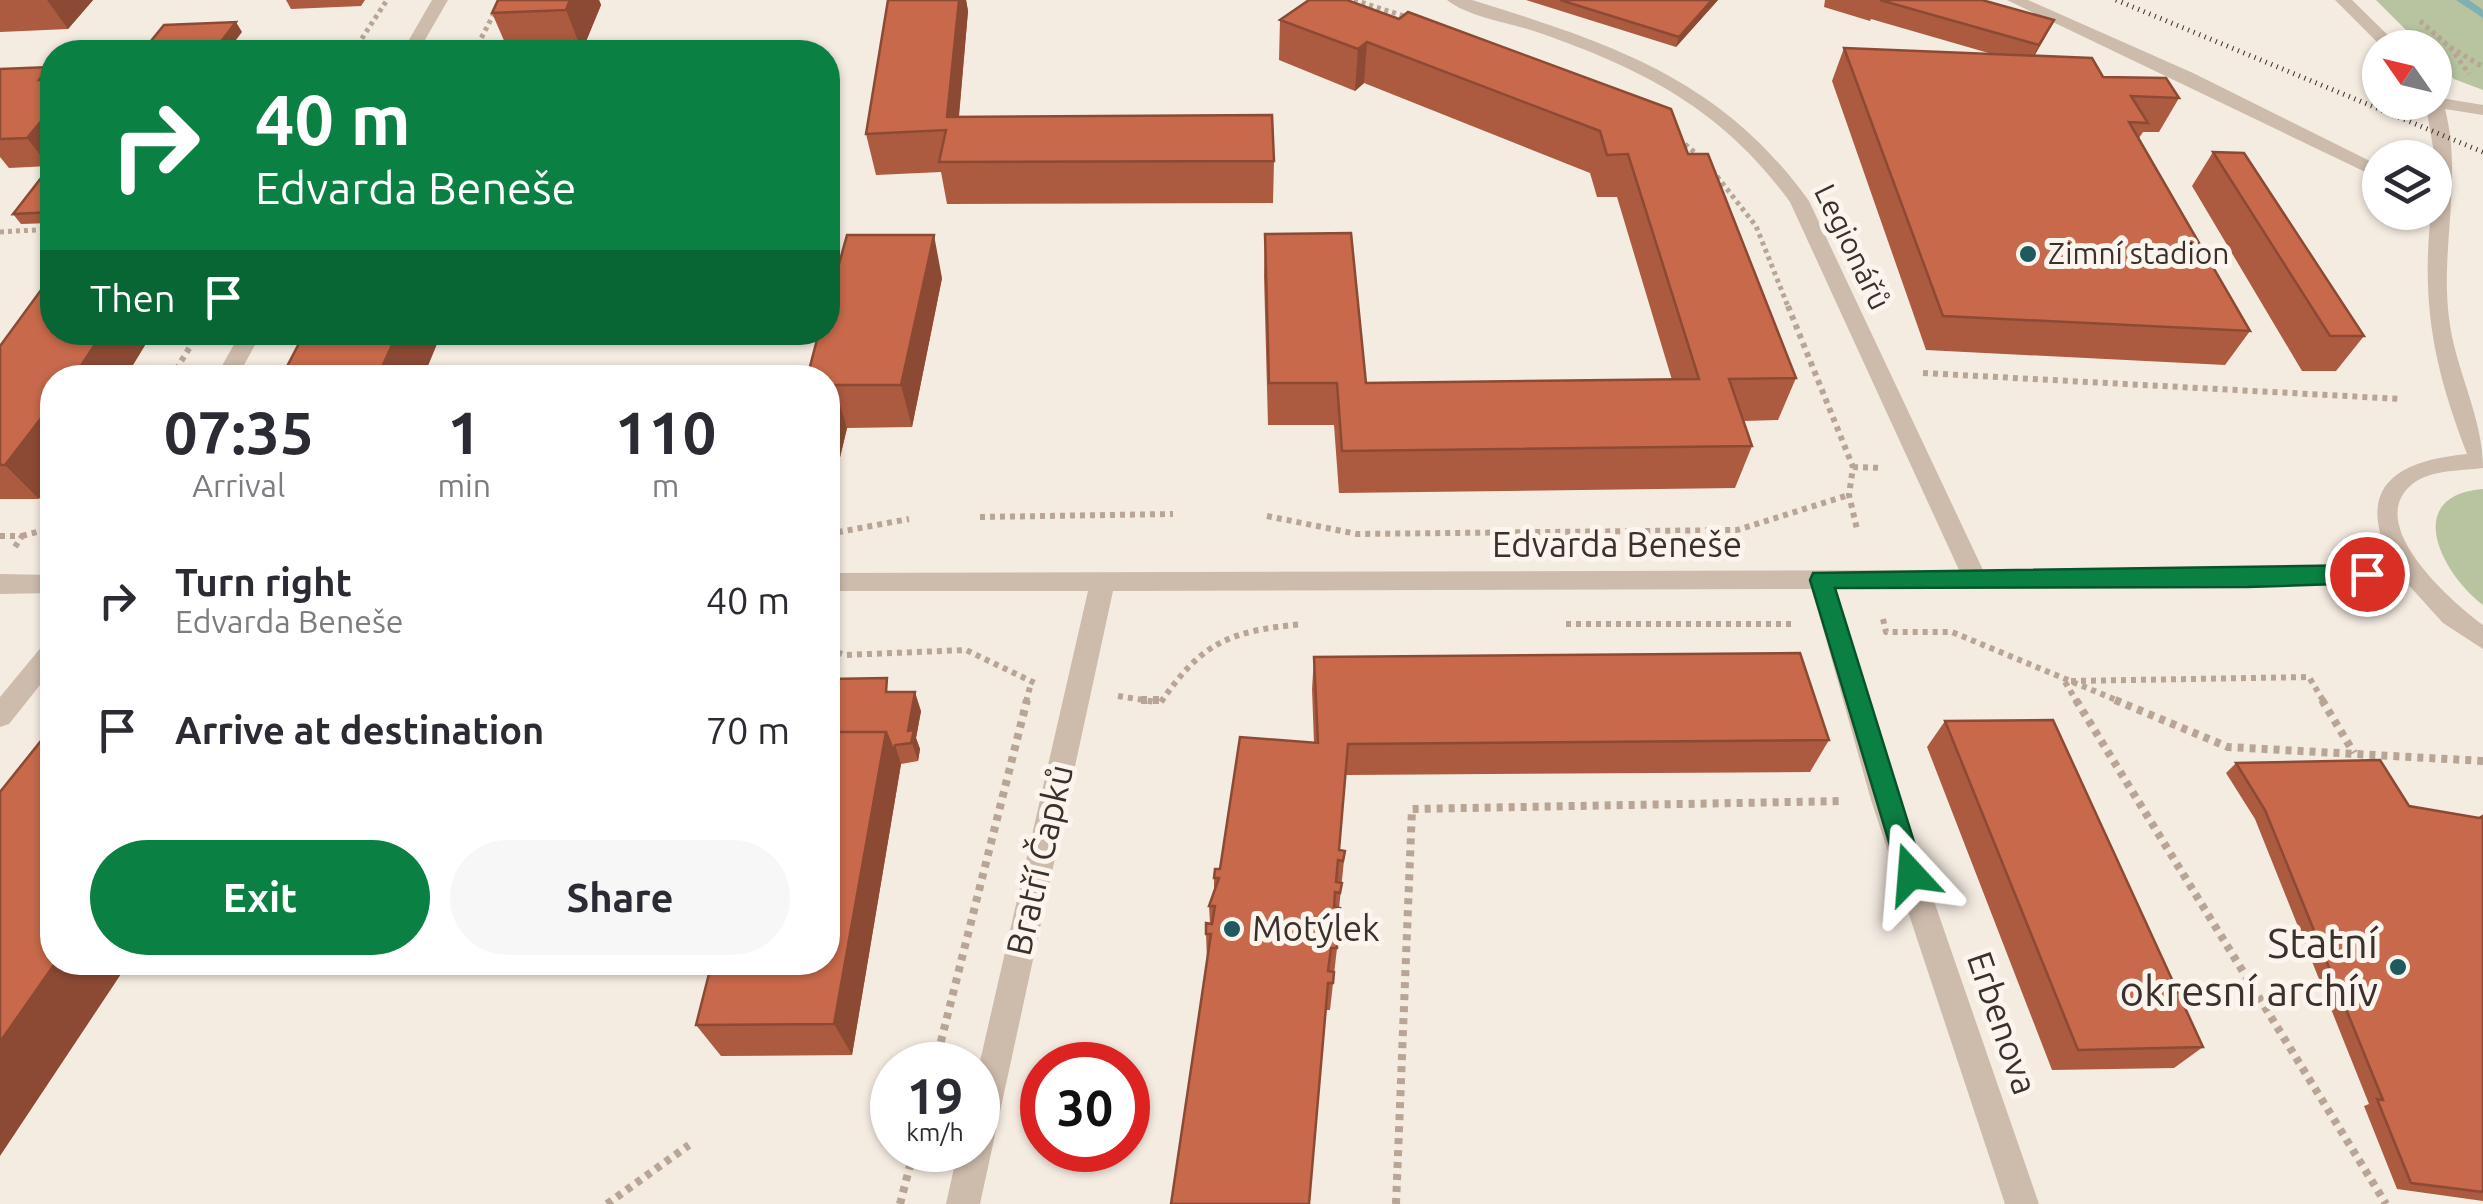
<!DOCTYPE html>
<meta charset="utf-8">
<style>
body{margin:0;font-family:Ubuntu,sans-serif;background:#f7f7f7;color:#2b2b33;height:100vh;display:flex;flex-direction:column;font-size:38px;white-space:nowrap}
*{box-sizing:border-box;margin:0}
p{font-size:32px;color:#7c7c81}
.icon{flex:none;width:55px;height:55px;fill:none;stroke:currentColor;stroke-width:2;stroke-linecap:round;stroke-linejoin:round}
.map{position:relative;flex:1;overflow:hidden}
.details{position:absolute;left:40px;top:365px;width:800px;height:610px;display:flex;flex-direction:column;background:#fff;border-radius:40px;box-shadow:0 2px 8px #0004}
.details>*{flex:none}
.top-card{position:absolute;left:40px;top:40px;width:800px;height:305px;border-radius:40px;box-shadow:0 2px 8px #0004;background:#0b8043;color:#fff;overflow:hidden}
.needle{width:65px;rotate:304deg}
.buttons{position:absolute;left:2362px;top:30px;display:grid;gap:20px}
.buttons a{display:grid;place-items:center;width:90px;height:90px;border-radius:50%;background:#fff;box-shadow:0 2px 8px #0004;font-size:50px}
.speed{position:absolute;left:870px;top:1042px;display:flex;gap:20px;font-size:50px;font-weight:700;text-align:center}
.speed>*{display:grid;place-content:center;width:130px;height:130px;border-radius:50%;background:#fff;box-shadow:0 2px 8px #0004;line-height:1}
.speed small{font-size:25px;font-weight:400}
.speed .limit{border:15px solid #d22;background:#fff;color:#111}
.pin{position:absolute;display:grid;place-items:center;width:85px;height:85px;color:#fff;margin:-42px;border:5px solid #fff;border-radius:50%;box-shadow:0 2px 10px #0007}
.me{position:absolute;width:110px;margin:-55px;rotate:341deg;stroke-linejoin:round;filter:drop-shadow(0 0 8px #0008)}
.turn{display:flex;align-items:center;gap:35px;height:210px;padding:0 50px;font-size:45px}
.turn .icon{width:130px;height:130px;stroke-width:2.5}
.turn b{display:block;font-size:70px;line-height:85px}
.then{display:flex;align-items:center;height:95px;padding:0 50px;background:#0003;gap:20px;font-size:38px}
.eta{display:flex;justify-content:space-evenly;align-items:center;height:170px;text-align:center}
.eta b{font-size:60px;font-weight:700;line-height:70px}
.button{display:flex;gap:20px;margin-top:auto;padding:20px 50px}
.button a{flex:1;height:115px;border-radius:60px;background:#0b8043;color:#fff;font-size:40px;font-weight:700;line-height:115px;text-align:center}
.button a+a{background:#f7f7f7;color:#2b2b33}
ul{padding:0;list-style:none}
li{display:flex;align-items:center;gap:30px;height:130px;padding:0 50px}
li div{flex:1}
li b{display:block;font-size:38px}
li em{font-style:normal}
.map>svg:first-child{display:block}
</style>
<div class="map">
<svg width="2483" height="1204" viewBox="0 0 2483 1204">
<rect width="100%" height="100%" fill="#f4ebe1"/>
<path fill="#b8c4a0" d="M2376,0H2483V90L2454,79L2435,59V48L2423,47Z
M2483,489V605C2442,574 2401,496 2483,489Z"/>
<g fill="none" stroke-linecap="round" stroke-linejoin="round">
<path fill="#7fb0b2" fill-rule="evenodd" d="M2456,0H2469L2483,10V18Z"/>
<path stroke="#b9a596" stroke-width="5" stroke-dasharray="4 4" stroke-linecap="butt" d="M1354,0L1410,18
M2420,21L2450,47L2469,74
M2450,47L2483,67
M353,52L387,0
M474,52L501,0
M1679,139L1700,157
M1712,170L1756,226L1789,309
M0,232L52,229"/>
<path stroke="#b9a596" stroke-width="6" stroke-dasharray="5 5" stroke-linecap="butt" d="M1788,306L1853,467L1849,495L1857,529
M1923,373L2401,399
M171,378L199,332
M1853,467L1882,468
M1267,516L1357,534L1737,530L1849,495
M980,517L1173,514
M828,534L909,519
M0,536H22L15,547
M22,536L52,528
M1883,619L1886,632H1952L2121,702
M1566,624H1793
M828,649L845,655L966,650L1037,684
M2071,681L2309,677L2324,702
M2065,682L2077,702
M1118,696L1156,702
M1026,702L1031,683
M1161,702C1203,641 1230,631 1303,624"/>
<path stroke="#b9a596" stroke-width="8" stroke-dasharray="6 6" stroke-linecap="butt" d="M1141,700H1162
M2076,700L2386,1204
M2115,700L2228,747L2483,761
M2322,700L2354,753
M935,1065L1027,700
M607,1204L689,1145
M900,1204L914,1150
M1396,1204L1412,809L1844,801"/>
<path fill="#cdbbac" fill-rule="evenodd" d="M432,0H448L418,52H402Z
M1447,0H1472C1610,43 1721,78 1809,201L1983,570H2248L2392,563C2354,488 2394,461 2467,454C2434,368 2421,305 2431,212H2435V158L2425,102H2435V97L2483,105V115L2445,109C2463,178 2440,248 2449,318C2455,370 2483,416 2483,468C2460,471 2426,469 2408,488C2368,529 2453,603 2483,625V649L2443,623L2405,581L2248,588L1836,589L1899,800L2039,1204H2005L1871,800L1812,589L1113,591L980,1204H946L958,1150H978V1070L1088,591H828V573L1959,570L1790,202C1723,110 1645,70 1540,33C1512,23 1470,18 1447,0Z
M2007,0H2028L2193,73L2380,166V179Z
M2335,0H2352L2401,48H2383Z
M241,332H262L237,378H215Z
M0,574L52,575V593L0,594Z
M52,642V670L9,724L0,727V697L43,645Z"/>
<path stroke="#3b302b" stroke-width="5" stroke-dasharray="1 5" stroke-linecap="butt" d="M2116,0L2483,152"/>
</g>
<path fill="#ac5a40" d="M0,0H93L68,29L0,32Z
M286,0H365L361,6L291,9Z
M498,0H599L601,5L582,51L509,52L492,13Z
M888,0H966L968,11L959,117L1274,161L1273,203L947,204L941,172L876,175L866,134Z
M1309,0L1688,154L1796,378L1778,420L1743,421L1752,446L1735,488L1339,493L1334,425H1268L1264,276L1265,234L1366,383L1672,380L1617,197H1597L1590,173L1364,83L1355,91L1279,60L1280,20Z
M1526,0H1718L1676,47Z
M1825,0H1982L2054,20L2035,55L2103,77L2179,98L2159,132H2143L2139,138L2250,331L2225,365L1926,350L1832,81L1844,48L1992,54L1871,19L1870,21L1824,7Z
M0,69L52,71V162L49,166L9,168L0,157Z
M2213,152L2364,336L2336,371H2302L2192,186Z
M52,164V223L21,224L13,214Z
M942,278L912,427L847,428L831,495H828V378Z
M52,332H153L125,378H52L39,499H0V346Z
M828,645L840,679L892,692L921,711L916,738L920,749L918,761L901,764L852,1055L721,1056L696,1025L828,962Z
M1314,657L1829,740L1810,772L1346,775L1339,850L1345,851L1336,937L1337,948L1330,1010H1325L1207,961L1206,934L1210,923L1209,906L1214,892V878L1314,743L1312,689Z
M1945,721L2203,1047L2174,1068L2052,1070L1927,747Z
M2236,763L2409,806L2479,818L2483,816V1201L2397,1189L2364,1106L2369,1104L2255,819L2226,773Z"/>
<path fill="#8c4a34" d="M47,0H93L68,29Z
M570,0H599L601,5L582,51L566,10Z
M959,0H966L968,11L955,158L947,117Z
M1712,0H1718L1676,47L1679,37Z
M2054,20L2044,39L2029,64L2039,45Z
M236,22L242,32L227,52H213Z
M1367,42L1364,83L1355,91L1358,49Z
M49,67L52,71V99L39,80Z
M48,113L52,119V162L49,166L27,138Z
M934,235L942,278L912,427L901,385Z
M103,332H153L125,378H73Z
M398,332H442L423,378H377Z
M834,385L847,428L831,495L828,485V411Z
M52,404V480L39,499L5,465Z
M828,645L840,678L828,745Z
M915,692L921,711L916,738L920,749L918,761L908,731Z
M886,732L895,745L901,764L852,1055L834,1024Z
M56,962H129L0,1156V1042Z"/>
<path fill="#c8694b" stroke="#8c4a34" stroke-width="2.5" d="M498,0H570L566,10L492,13Z
M888,0H959L947,117L1272,115L1274,161L939,162L946,130L866,134Z
M1309,0H1347L1399,19L1408,12L1671,109L1688,154H1708L1796,378L1729,379L1752,446L1342,451L1337,383H1269L1265,234L1351,233L1366,383L1699,379L1628,154L1607,155L1600,131L1367,42L1358,49L1280,20Z
M1560,0H1712L1679,37Z
M1880,0H1982L2054,20L2039,45Z
M236,22L213,52H142L164,25Z
M1844,48L2092,58L2103,77L2166,78L2179,98L2131,96L2148,123L2129,122L2250,331L1943,316Z
M49,67L39,80H52V113H48L27,138L0,139V69Z
M2213,152L2244,153L2364,336H2330Z
M52,164V212L13,214Z
M847,235H934L901,385H834L828,411V378H807L819,332H828V304Z
M52,275V332H103L73,378H52V404L5,465H0V346Z
M305,332H398L377,378H281Z
M1800,653L1829,740L1348,744L1339,850L1345,851L1343,861L1338,860L1336,882L1342,883L1340,893L1335,892L1334,907L1340,908L1338,919L1333,918L1332,936L1337,937V948H1331L1328,971L1334,972L1333,983H1328L1309,1204H1171L1211,934H1206V923L1212,924L1215,906H1209L1219,878H1214L1215,869H1220L1240,737L1318,743L1314,657Z
M887,678L886,692H915L908,731L914,730L911,743L895,745L894,752L886,732H828V687L829,679Z
M2053,720L2203,1047L2078,1050L1945,721Z
M52,727V962H56L0,1042V792Z
M828,732H886L834,1024L696,1025L712,962H828Z
M2380,760L2409,806L2479,818L2483,816V1192L2411,1183L2377,1099L2383,1100L2265,810L2236,763Z"/>
<path fill="#0b8043" stroke="#07532c" stroke-width="2.5" d="M2367,565L2378,574L2367,583L2248,587L1835,588L1924,874L1920,882H1901L1810,580L1813,573Z"/>
<g fill="#1f5a5e" stroke="#fbf5ee" stroke-width="4">
<circle cx="2028" cy="254" r="10"/>
<circle cx="1232" cy="929" r="10"/>
<circle cx="2398" cy="967" r="10"/>
</g>
<g text-anchor="middle" stroke-width="10" stroke-linejoin="round" paint-order="stroke">
<g font-size="30" fill="#3b302b" stroke="#fbf5ee">
<text transform="translate(1852 247) rotate(64)" y="10">Legionářů</text>
</g>
<g font-size="30" fill="#3b302b" stroke="#fbf5ee" text-anchor="start">
<text x="2048" y="264">Zimní stadion</text>
</g>
<g font-size="35" fill="#3b302b" stroke="#fbf5ee">
<text x="1617" y="557">Edvarda Beneše</text>
<text transform="translate(1040 860) rotate(-77)" y="12">Bratří Čapků</text>
<text transform="translate(2002 1023) rotate(71)" y="12">Erbenova</text>
</g>
<g font-size="35" fill="#3b302b" stroke="#fbf5ee" text-anchor="start">
<text x="1252" y="941">Motýlek</text>
</g>
<g font-size="42" fill="#3b302b" stroke="#fbf5ee" text-anchor="end">
<text x="2378" y="958">Statní<tspan x="2378" dy="48">okresní archív</tspan></text>
</g>
</g>
</svg>
<div class="buttons">
<a><svg class="needle" viewBox="-14 -14 28 28"><path d="M0-13l5 13h-10z" fill="#e53935"/><path d="M0 13l5-13h-10z" fill="#7c7c81"/></svg></a>
<a><svg class="icon" aria-label="layers" viewBox="0 0 24 24"><path d="M12 4l9 5-9 5-9-5zM3 14l9 5 9-5"/></svg></a>
</div>
<div class="speed"><div>19<small>km/h</small></div><div class="limit">30</div></div>
<div class="pin" style="left:2367px;top:574px;background:#d93025"><svg class="icon" aria-label="arrive" viewBox="0 0 24 24"><path d="M6 21V4h12l-3 4 3 4H6"/></svg></div>
<svg class="me" style="left:1911px;top:874px" viewBox="-20 -20 40 40"><path d="M0-17L14 15 0 8-14 15z" fill="#0b8043" stroke="#fff" stroke-width="4"/></svg>
<div class="top-card">
<div class="turn"><svg class="icon" aria-label="right" viewBox="0 0 24 24"><path d="M7 20v-9h11M14 6l5 5-5 5"/></svg><div><b>40 m</b>Edvarda Beneše</div></div>
<div class="then">Then<svg class="icon" aria-label="arrive" viewBox="0 0 24 24"><path d="M6 21V4h12l-3 4 3 4H6"/></svg></div>
</div>
<section class="details">
<div class="eta">
<div><b>07:35</b><p>Arrival</p></div>
<div><b>1</b><p>min</p></div>
<div><b>110</b><p>m</p></div>
</div>
<ul>
<li><svg class="icon" aria-label="right" viewBox="0 0 24 24"><path d="M7 20v-9h11M14 6l5 5-5 5"/></svg><div><b>Turn right</b><p>Edvarda Beneše</p></div><em>40 m</em></li>
<li><svg class="icon" aria-label="arrive" viewBox="0 0 24 24"><path d="M6 21V4h12l-3 4 3 4H6"/></svg><div><b>Arrive at destination</b></div><em>70 m</em></li>
</ul>
<div class="button"><a>Exit</a><a>Share</a></div>
</section>
</div>
